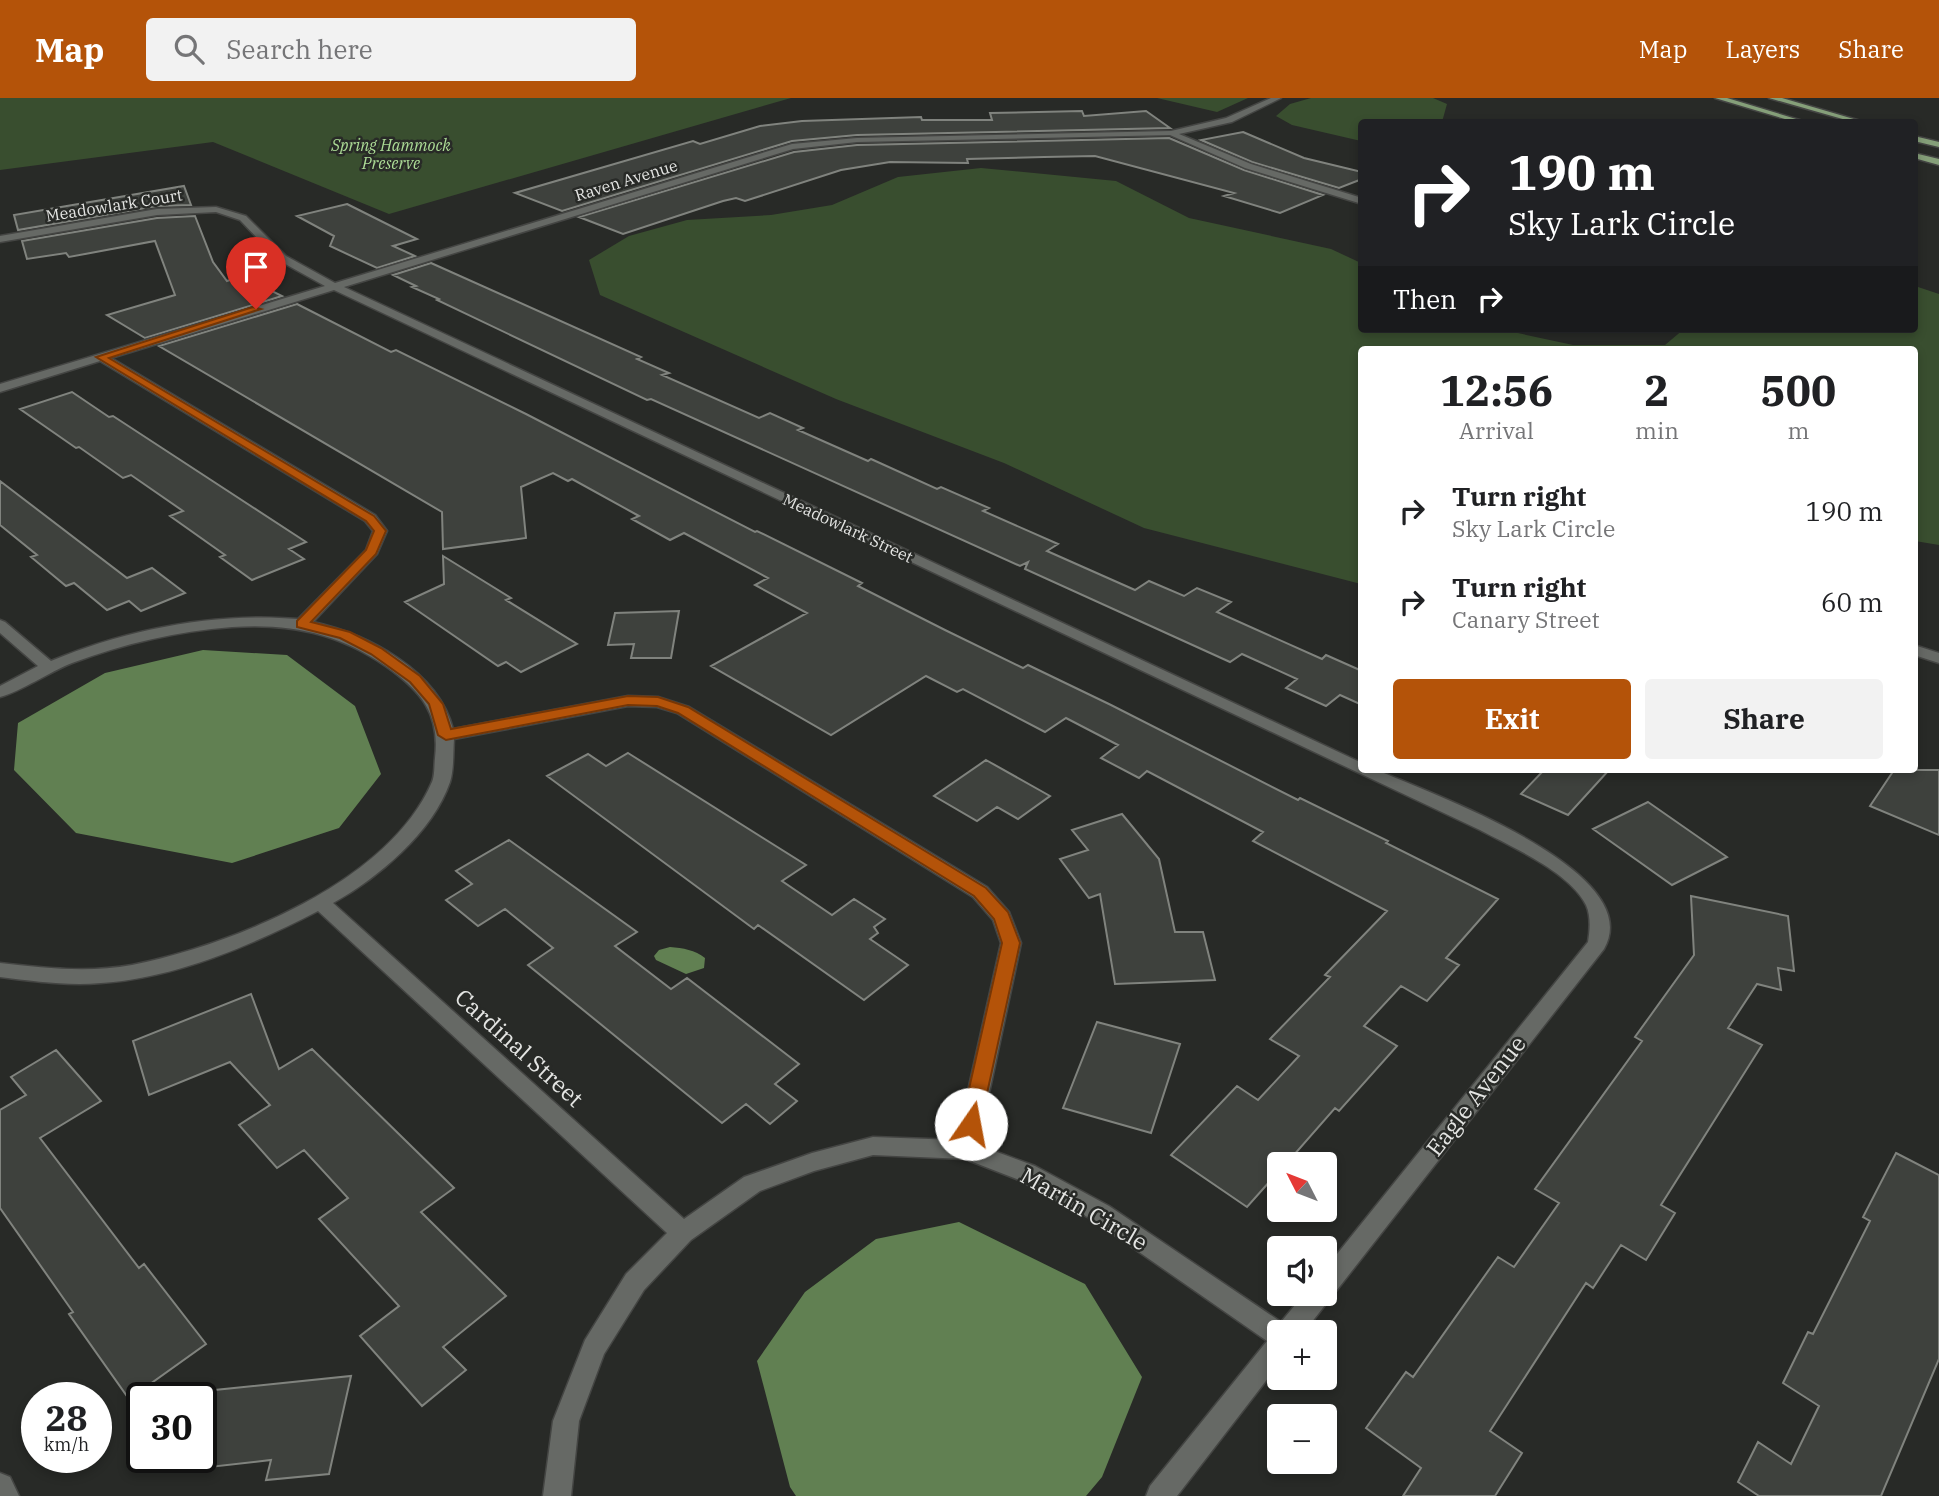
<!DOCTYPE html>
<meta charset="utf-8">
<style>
body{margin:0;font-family:"IBM Plex Serif",serif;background:#f2f2f2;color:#202124;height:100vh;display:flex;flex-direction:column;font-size:26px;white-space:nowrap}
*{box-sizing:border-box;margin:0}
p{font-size:23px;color:#757577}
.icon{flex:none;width:38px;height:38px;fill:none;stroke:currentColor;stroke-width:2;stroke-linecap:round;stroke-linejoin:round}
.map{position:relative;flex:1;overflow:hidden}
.sheet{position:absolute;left:1358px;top:248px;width:560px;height:427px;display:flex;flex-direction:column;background:#fff;border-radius:7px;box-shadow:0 4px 10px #0003}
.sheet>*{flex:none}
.hud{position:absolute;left:1358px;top:21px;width:560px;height:214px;border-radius:7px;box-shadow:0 4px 10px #0003;background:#202124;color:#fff;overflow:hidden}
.needle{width:46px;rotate:312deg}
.controls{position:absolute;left:1267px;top:1054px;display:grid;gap:14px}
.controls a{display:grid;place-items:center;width:70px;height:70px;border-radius:7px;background:#fff;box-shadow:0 4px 10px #0003;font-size:35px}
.speed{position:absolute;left:21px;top:1284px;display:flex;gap:14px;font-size:35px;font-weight:700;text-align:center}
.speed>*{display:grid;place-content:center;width:91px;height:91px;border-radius:50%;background:#fff;box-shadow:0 4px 10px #0003;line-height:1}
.speed small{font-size:18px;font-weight:400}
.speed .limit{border:4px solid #111;border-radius:10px;background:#fff;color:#111}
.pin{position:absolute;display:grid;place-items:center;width:60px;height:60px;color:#fff;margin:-72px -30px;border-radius:50% 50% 50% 0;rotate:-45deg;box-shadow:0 0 7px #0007}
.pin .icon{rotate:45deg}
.me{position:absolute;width:77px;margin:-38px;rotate:12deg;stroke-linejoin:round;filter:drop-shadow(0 0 5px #0008)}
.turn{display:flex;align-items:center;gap:24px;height:147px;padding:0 35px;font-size:32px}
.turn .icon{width:91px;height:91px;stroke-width:2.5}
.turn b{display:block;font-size:49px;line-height:60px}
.then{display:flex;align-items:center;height:66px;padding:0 35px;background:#0003;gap:14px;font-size:26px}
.eta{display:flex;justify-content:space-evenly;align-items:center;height:119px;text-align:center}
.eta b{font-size:42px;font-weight:700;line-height:49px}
.action{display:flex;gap:14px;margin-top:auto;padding:14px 35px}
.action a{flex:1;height:80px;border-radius:7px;background:#b45309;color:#fff;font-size:28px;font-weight:700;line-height:80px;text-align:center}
.action a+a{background:#f2f2f2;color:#202124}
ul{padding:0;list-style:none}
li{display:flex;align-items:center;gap:21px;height:91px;padding:0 35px}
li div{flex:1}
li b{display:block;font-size:26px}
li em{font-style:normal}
header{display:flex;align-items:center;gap:42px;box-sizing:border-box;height:98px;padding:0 35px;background:#b45309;color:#fff}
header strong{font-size:33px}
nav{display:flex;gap:38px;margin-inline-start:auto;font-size:24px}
.search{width:490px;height:63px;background:#f2f2f2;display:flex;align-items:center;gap:18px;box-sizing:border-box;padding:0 24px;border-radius:7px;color:#757577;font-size:26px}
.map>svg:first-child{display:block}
</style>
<header>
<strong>Map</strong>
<div class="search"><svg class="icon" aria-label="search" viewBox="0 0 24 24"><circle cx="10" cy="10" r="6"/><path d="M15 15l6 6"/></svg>Search here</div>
<nav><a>Map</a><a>Layers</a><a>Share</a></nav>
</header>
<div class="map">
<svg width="1939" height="1398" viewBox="0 0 1939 1398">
<rect width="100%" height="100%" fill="#282a27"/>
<path fill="#394e2f" d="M0,0H791L389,116L213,44L0,72Z
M1157,0H1248L1217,14Z
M1311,0H1433L1447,6L1442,24H1362L1361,43L1292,27L1276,18L1290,6Z
M981,70L1116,83L1189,120L1331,151L1361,165L1362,231H1499L1573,247H1665L1684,231H1914L1915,188L1939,196V447L1915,443L1914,252H1362L1361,486L1144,430L1004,365L836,301L600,197L589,162L629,138L687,122L771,117L832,107L898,79Z"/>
<path fill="#618052" d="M203,552L287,557L355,608L381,676L339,730L232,765L76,735L14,672L18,625L105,575Z
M670,849C683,850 695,852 705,860L704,870L686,876L656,862L654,858L659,852Z
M959,1124L1085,1186L1142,1279L1102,1379L1086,1398H796L790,1389L757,1263L805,1194L876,1141Z"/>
<path fill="#3e413d" stroke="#80837e" stroke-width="2" d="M1082,13L1084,18L1146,13L1170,30L857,37L792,43L562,113L515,95L693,43L700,46L760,28L802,23L921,19L922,22H992L990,15Z
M1243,34L1304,60L1362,74V81L1339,90L1252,64L1201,42Z
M1169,40L1244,72L1323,97L1280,115L1224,98L1234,95L1095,58L1044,59L967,61L968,65L890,64L841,72L745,103L736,100L723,103L623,136L579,119L794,54L857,47Z
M184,88L191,107L157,108L18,132L14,117Z
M347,106L417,141L393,148L415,158L377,170L330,148L334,138L297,118Z
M195,118L213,164L227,183L242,178L282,198L145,240L107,217L175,197L155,143L69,159L66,155L27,161L22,143L157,120Z
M431,165L641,259L637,261L669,275L662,277L759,320L770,315L803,330L798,332L868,363L871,361L937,391L941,389L989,410L983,413L1058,446L1047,453L1135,492L1149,483L1184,498L1197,490L1231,504L1217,514L1322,561L1326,557L1362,573V607L1340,597L1326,608L1286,590L1297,581L1242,556L1230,564L1025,471L1028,464L1020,468L651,301L647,302L437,202L439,201L412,189L416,188L393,177Z
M297,206L391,254L396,252L526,316L755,434L757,433L862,485L858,488L945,532L1023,570L1028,567L1111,607L1298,702L1300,700L1388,743L1386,745L1498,801L1446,860L1459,867L1427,903L1401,888L1364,928L1397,948L1339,1013L1335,1010L1286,1066H1279V1073L1247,1109L1171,1057L1237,988L1258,1002L1299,958L1270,941L1330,879L1325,877L1387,813L1253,743L1263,734L1147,673L1139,680L1101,660L1118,647L1066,620L1045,634L963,591L957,594L926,578L831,637L711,568L807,515L755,487L768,480L684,435L670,442L632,421L639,418L572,381L568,383L553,375L521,389L526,440L443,451L442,414L159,248Z
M72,294L109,319L113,318L306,444L289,451L304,461L252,482L220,459L225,457L170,418L183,413L131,377L123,380L79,349L76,350L20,311Z
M0,383L127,480L152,470L185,495L141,513L129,503L107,512L74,485L66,488L31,459L37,457L0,427Z
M443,458L511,500L506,502L577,546L521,574L506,564L498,568L405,504L444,486Z
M679,513L671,560H631L634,546L608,547L615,515Z
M628,655L806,767L782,783L832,817L854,801L885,821L874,829L878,835L870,841L908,867L864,902L758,827L754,831L547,678L588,656L606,668Z
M986,662L1050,698L1018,721L997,709L977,723L934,698Z
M1544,672H1609L1568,717L1521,696Z
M1894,672H1939V737L1870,708Z
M1648,704L1727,759L1672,787L1593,731Z
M1122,716L1159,761L1175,834H1203L1215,882L1115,886L1100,796L1089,800L1060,761L1088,752L1072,732Z
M509,742L637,834L615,848L671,891L687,880L799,966L775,986L797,1003L770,1026L746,1006L722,1025L528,867L553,850L505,811L478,828L446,802L472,786L456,773Z
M1691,798L1788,818L1794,873L1778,870L1781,892L1757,886L1728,930L1762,947L1661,1107L1675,1115L1646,1162L1621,1147L1593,1190L1586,1185L1490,1333L1522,1355L1495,1398H1403L1421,1370L1366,1330L1406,1274L1413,1279L1498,1159L1514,1169L1559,1105L1535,1091L1642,943L1635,939L1694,857Z
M251,896L279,971L312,951L454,1090L421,1114L506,1198L443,1249L466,1272L422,1308L360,1238L399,1208L319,1121L348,1100L304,1052L277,1070L239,1027L270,1007L230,964L149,997L133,943Z
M1097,924L1180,946L1151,1035L1063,1010Z
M56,952L101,1003L40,1040L139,1170L144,1166L206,1246L129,1301L69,1216L73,1214L0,1110V1012L26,997L11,979Z
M1896,1055L1939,1077V1261L1881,1398H1759L1738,1384L1758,1344L1791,1366L1819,1308L1783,1285L1808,1234L1813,1236L1870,1123L1863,1119Z
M351,1278L329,1376L266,1382L271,1362L201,1370V1306L205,1293Z"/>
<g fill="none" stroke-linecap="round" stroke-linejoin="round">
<defs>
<path id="street" d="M1271,0H1281L1232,24L1179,36L1251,66L1362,100V106L1245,70L1170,37L857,44L793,51L344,189L1362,665V672H1377C1426,694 1649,772 1604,851L1304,1234H1279V1266L1177,1398H1146L1150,1388L1267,1243L1093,1122L1019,1082L965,1061L873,1057L814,1073L760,1093L691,1142L644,1192L604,1256L579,1323L571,1398H543L553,1323L585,1242L626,1176L667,1135L318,813C252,847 176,880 101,885C67,888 33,883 0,879V865C44,870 88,875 132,867C232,847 387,785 431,686C435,679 434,669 435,660C440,616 422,594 387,569C339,535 289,525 232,529C177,533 123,546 72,565C49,574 22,593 0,599V588L38,568L0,535V522L5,524L51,563C127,531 216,514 298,521L366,452L373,433L365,423L100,263L0,294V286L325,188L278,162L240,122L216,114L157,117L0,144V138L157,111L216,109L246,118L286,158L335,185L792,46L857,40L1171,33L1226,20ZM334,192L1480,732C1510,748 1570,774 1586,807C1591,818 1590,832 1588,844L1325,1171V1195H1305L1281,1224L1109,1108L1035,1068L978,1047L1021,845L1009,814L987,789L689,609L658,599L628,598L453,631C438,572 367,536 313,524L377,456L387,433L375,417L111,260ZM628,608L657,609L677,615L973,799L993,822L1001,845L957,1042L873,1039L812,1055L744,1079L684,1121L333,805C377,781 433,734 450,684C454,672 453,654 454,641Z
M1914,547L1939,555V565L1914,557Z
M0,1375L10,1379L19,1398H0Z"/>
<path id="primary" d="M1715,0H1727L1806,24H1795Z
M1769,0H1782L1864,24H1853Z
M1914,38L1939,44V49L1914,43Z
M1914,55L1939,61V67L1914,60Z"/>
</defs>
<use href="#street" stroke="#444543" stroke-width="3"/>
<use href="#primary" stroke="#444543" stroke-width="3"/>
<use href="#street" fill="#666965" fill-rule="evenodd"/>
<use href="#primary" fill="#859f79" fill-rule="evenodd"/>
</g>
<path fill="#b45309" stroke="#753606" stroke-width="2" d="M253,209L261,211L109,260L374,418L386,433L376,456L311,524L350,534L381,550L420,578L443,606L451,631L628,598L658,599L688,609L986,790L1008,814L1020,845L979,1032L971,1034L964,1032L961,1026L1002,845L994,821L974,798L678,615L657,608L628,607L446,642L438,637L429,606L410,584L371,556L340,540L297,529V523L366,452L374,433L366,423L96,259Z"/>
<g text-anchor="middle" stroke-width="5" stroke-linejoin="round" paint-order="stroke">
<g font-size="16" font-style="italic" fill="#acdc96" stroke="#282a27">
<text x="391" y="53">Spring Hammock<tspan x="391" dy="18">Preserve</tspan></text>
</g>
<g font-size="16" fill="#e4e5e3" stroke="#282a27">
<text transform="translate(626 82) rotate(-17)" y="6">Raven Avenue</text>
<text transform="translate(114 107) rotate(-9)" y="6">Meadowlark Court</text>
<text transform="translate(848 430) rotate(25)" y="6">Meadowlark Street</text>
</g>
<g font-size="23" fill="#e4e5e3" stroke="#282a27">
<text transform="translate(519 950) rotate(42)" y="8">Cardinal Street</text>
<text transform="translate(1476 998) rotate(-52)" y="8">Eagle Avenue</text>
<text transform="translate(1084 1111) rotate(30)" y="8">Martin Circle</text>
</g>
</g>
</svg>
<div class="controls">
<a><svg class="needle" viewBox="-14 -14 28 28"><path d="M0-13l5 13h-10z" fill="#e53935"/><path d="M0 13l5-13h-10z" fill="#757577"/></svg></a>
<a><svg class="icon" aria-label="sound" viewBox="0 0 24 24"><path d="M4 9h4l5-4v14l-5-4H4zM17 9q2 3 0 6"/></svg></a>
<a>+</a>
<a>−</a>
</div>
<div class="speed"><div>28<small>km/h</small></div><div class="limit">30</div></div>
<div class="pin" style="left:256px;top:211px;background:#d93025"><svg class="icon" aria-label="arrive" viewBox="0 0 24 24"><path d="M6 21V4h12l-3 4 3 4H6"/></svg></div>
<svg class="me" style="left:971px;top:1026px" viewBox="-20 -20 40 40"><circle r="19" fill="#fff"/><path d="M0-13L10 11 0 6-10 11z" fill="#b45309"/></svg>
<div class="hud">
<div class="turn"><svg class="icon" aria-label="right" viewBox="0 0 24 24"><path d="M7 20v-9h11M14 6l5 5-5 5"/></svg><div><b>190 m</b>Sky Lark Circle</div></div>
<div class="then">Then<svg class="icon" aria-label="right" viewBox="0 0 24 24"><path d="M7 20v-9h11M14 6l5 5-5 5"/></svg></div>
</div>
<section class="sheet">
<div class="eta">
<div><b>12:56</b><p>Arrival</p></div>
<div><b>2</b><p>min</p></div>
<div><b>500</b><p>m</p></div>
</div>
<ul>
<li><svg class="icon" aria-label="right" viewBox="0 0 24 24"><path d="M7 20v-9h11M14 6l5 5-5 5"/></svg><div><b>Turn right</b><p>Sky Lark Circle</p></div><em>190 m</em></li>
<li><svg class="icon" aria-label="right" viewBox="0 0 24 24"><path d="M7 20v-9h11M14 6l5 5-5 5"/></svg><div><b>Turn right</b><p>Canary Street</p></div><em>60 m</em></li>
</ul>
<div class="action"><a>Exit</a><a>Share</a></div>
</section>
</div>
